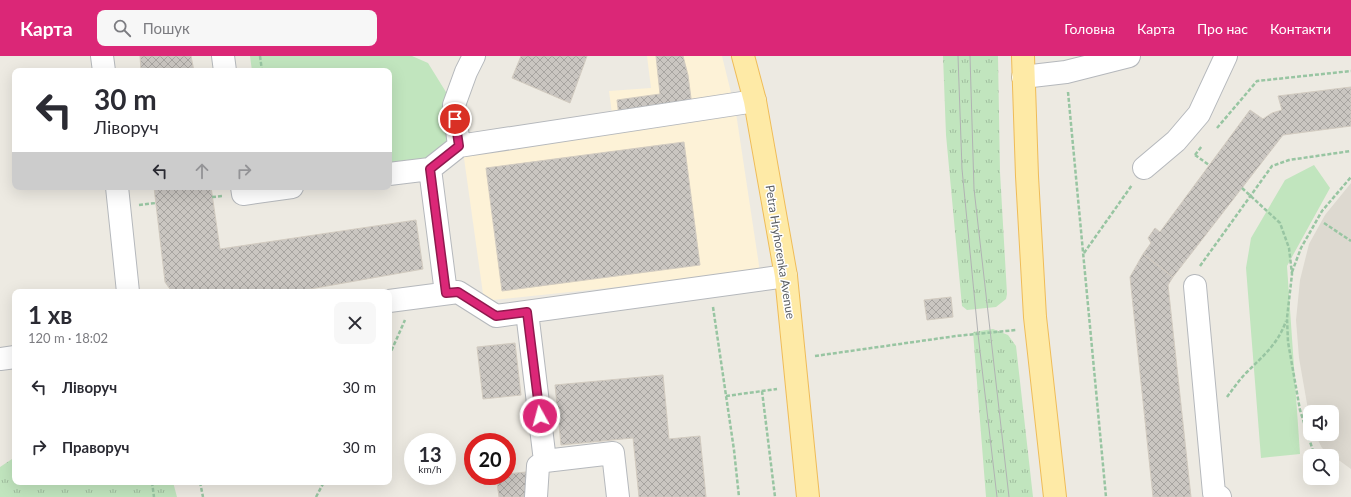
<!DOCTYPE html>
<html lang="uk">
<meta charset="utf-8">
<style>
body{margin:0;font-family:Lato,sans-serif;background:#f7f7f7;color:#2b2b33;height:100vh;display:flex;flex-direction:column;font-size:15px;white-space:nowrap}
*{box-sizing:border-box;margin:0}
p{font-size:13px;color:#7c7c81}
.icon{flex:none;width:22px;height:22px;fill:none;stroke:currentColor;stroke-width:2;stroke-linecap:round;stroke-linejoin:round}
.map{position:relative;flex:1;overflow:hidden}
.panel{position:absolute;left:12px;top:233px;width:380px;height:196px;display:flex;flex-direction:column;background:#fff;border-radius:8px;box-shadow:0 4px 16px #0002}
.panel>*{flex:none}
.banner{position:absolute;left:12px;top:12px;width:380px;height:122px;border-radius:8px;box-shadow:0 4px 16px #0002;background:#fff;color:#2b2b33;overflow:hidden}
.controls{position:absolute;left:1303px;top:349px;display:grid;gap:8px}
.controls a{display:grid;place-items:center;width:36px;height:36px;border-radius:8px;background:#fff;box-shadow:0 4px 16px #0002;font-size:20px}
.speed{position:absolute;left:404px;top:377px;display:flex;gap:8px;font-size:20px;font-weight:700;text-align:center}
.speed>*{display:grid;place-content:center;width:52px;height:52px;border-radius:50%;background:#fff;box-shadow:0 4px 16px #0002;line-height:1}
.speed small{font-size:10px;font-weight:400}
.speed .limit{border:6px solid #d22;background:#fff;color:#111}
.pin{position:absolute;display:grid;place-items:center;width:34px;height:34px;color:#fff;margin:-17px;border:2px solid #fff;border-radius:50%;box-shadow:0 1px 4px #0007}
.me{position:absolute;width:44px;margin:-22px;rotate:353deg;stroke-linejoin:round;filter:drop-shadow(0 0 3px #0008)}
.turn{display:flex;align-items:center;gap:14px;height:84px;padding:0 16px;font-size:18px}
.turn .icon{width:52px;height:52px;stroke-width:2.5}
.turn b{display:block;font-size:28px;line-height:34px}
.lanes{display:flex;align-items:center;height:38px;padding:0 16px;background:#0003;justify-content:center;gap:20px;direction:ltr}
.lanes .off{opacity:.35}
.round{display:grid;place-items:center;flex:none;width:42px;height:42px;border-radius:8px;background:#f7f7f7}
.summary{display:flex;align-items:center;justify-content:space-between;height:68px;padding:0 16px}
h1{font-size:24px;font-weight:700;line-height:30px}
ul{padding:0;list-style:none}
li{display:flex;align-items:center;gap:12px;height:60px;padding:0 16px}
li div{flex:1}
li b{display:block;font-size:15px}
li em{font-style:normal}
header{display:flex;align-items:center;gap:24px;box-sizing:border-box;height:56px;padding:0 20px;background:#db2777;color:#fff}
header strong{font-size:19px}
nav{display:flex;gap:22px;margin-inline-start:auto;font-size:14px}
.search{width:280px;height:36px;background:#f7f7f7;display:flex;align-items:center;gap:10px;box-sizing:border-box;padding:0 14px;border-radius:8px;color:#7c7c81;font-size:15px}
.map>svg:first-child{display:block}
</style>
<header>
<strong>Карта</strong>
<div class="search"><svg class="icon" aria-label="search" viewBox="0 0 24 24"><circle cx="10" cy="10" r="6"/><path d="M15 15l6 6"/></svg>Пошук</div>
<nav><a>Головна</a><a>Карта</a><a>Про нас</a><a>Контакти</a></nav>
</header>
<div class="map">
<svg width="1351" height="441" viewBox="0 0 1351 441">
<defs>
<pattern id="grass-tufts" width="24" height="20" patternUnits="userSpaceOnUse"><rect width="24" height="20" fill="#c1e5be"/><path d="M3 7l-1-3M5 7V3M7 7l1-3M15 17l-1-3M17 17v-4M19 17l1-3" fill="none" stroke="#a0bd9e"/></pattern>
<pattern id="building-cross-hatch" width="8" height="8" patternUnits="userSpaceOnUse"><rect width="8" height="8" fill="#cac6c1"/><path d="M0 0l8 8M0 8l8-8" fill="none" stroke="#a7a4a0"/></pattern>
</defs>
<rect width="100%" height="100%" fill="#edeae2"/>
<path fill="#fdf2d7" d="M647,0H722L736,57L760,216L484,245L463,95L614,73L609,35L651,32Z"/>
<path fill="#ddd9d0" d="M1351,127V413L1322,392L1315,378H1332V356H1310V365L1299,302L1296,264L1300,224L1309,188L1325,159Z"/>
<path fill="url(#grass-tufts)" d="M943,0H998L1000,116L1007,238L1006,243L996,251L967,254L962,250L946,79Z
M993,273L1008,279L1016,290L1033,441H986L973,276Z
M15,401V426H173L177,441H0V411Z"/>
<path fill="#c1e5be" d="M250,0H412L428,7L454,49L459,90L389,118V15H252Z
M1314,109L1330,132L1287,210L1300,398L1261,402L1246,212L1251,182L1285,124Z"/>
<path fill="url(#building-cross-hatch)" stroke="#d2cbc0" d="M140,0H191L194,15H141Z
M521,0H587L570,47L512,22Z
M656,0H683L688,19L692,50L619,60L617,44L660,38Z
M1351,31V70L1283,79L1173,221L1143,198L1151,187L1148,182L1155,172L1160,176L1250,54L1263,63L1272,57L1282,54L1278,40Z
M684,86L700,209L502,235L486,112Z
M154,131H211L220,193L416,164L423,213L293,236H172L165,226Z
M1143,198L1173,221L1168,229L1191,441H1153L1130,221Z
M951,241L953,261L927,264L924,244Z
M515,287L521,339L483,343L477,291Z
M663,319L669,383L700,380L706,441H639L633,382L561,389L555,329Z
M526,416L529,441H499L496,420H507V418Z"/>
<g fill="none" stroke-linecap="round" stroke-linejoin="round">
<defs>
<path id="minor" d="M102,0L104,15
M223,0L225,15
M1023,21L1066,16L1129,0
M459,90L454,49L466,16L474,0
M1144,112L1176,85L1199,58L1226,0
M389,118L430,113
M117,131L128,236
M242,131L243,138L292,131
M1195,230L1214,437L1220,441
M446,237L430,113L459,90L755,45
M389,245L458,236L496,260L786,220
M527,256L545,405L613,397L618,441
M0,303L15,301
M536,441L538,410L545,405"/>
<path id="major" d="M743,0L755,45L786,220L808,441
M1023,0L1027,120L1035,261L1055,441"/>
</defs>
<use href="#minor" stroke="#b5b8bc" stroke-width="24"/>
<use href="#major" stroke="#efbc58" stroke-width="24"/>
<path stroke="#98c5a2" stroke-width="2.5" stroke-dasharray="4 2" stroke-linecap="butt" d="M260,0L262,15
M1068,36L1106,441
M1217,72L1257,25L1351,15
M1195,99L1202,90
M1195,99L1209,109
M1242,132L1280,167L1289,192L1292,218L1287,262L1288,286L1300,354L1313,395L1317,400
M212,141L223,140
M139,149L156,147
M1324,167L1351,185
M1084,197L1132,129
M1200,210L1272,110L1289,104L1351,95
M1292,216L1301,192L1322,155L1351,121
M713,251L734,394L739,441
M389,300L405,264
M815,300L956,280L1016,274
M762,335L775,441
M726,340L777,333
M1227,341C1233,333 1239,324 1247,316C1263,300 1278,288 1286,265
M152,426L154,441
M200,426L203,441
M316,441L324,426"/>
<use href="#minor" stroke="#fff" stroke-width="22"/>
<use href="#major" stroke="#feeaa6" stroke-width="22"/>
<path stroke="#b1b2b3" stroke-width="1" d="M958,0L962,113L978,278L997,441
M970,0L974,133L1009,441"/>
</g>
<g fill="none" stroke-linecap="round" stroke-linejoin="round">
<defs>
<path id="route" d="M455,63L459,90L430,113L446,237L458,236L496,260L527,256L540,360"/>
</defs>
<use href="#route" stroke="#8e194d" stroke-width="10"/>
<use href="#route" stroke="#db2777" stroke-width="7"/>
</g>
<g text-anchor="middle" stroke-width="3" stroke-linejoin="round" paint-order="stroke">
<g font-size="12" fill="#5a5e63" stroke="#fff">
<text transform="translate(780 196) rotate(81)" y="4">Petra Hryhorenka Avenue</text>
</g>
</g>
</svg>
<div class="controls">
<a><svg class="icon" aria-label="sound" viewBox="0 0 24 24"><path d="M4 9h4l5-4v14l-5-4H4zM17 9q2 3 0 6"/></svg></a>
<a><svg class="icon" aria-label="search" viewBox="0 0 24 24"><circle cx="10" cy="10" r="6"/><path d="M15 15l6 6"/></svg></a>
</div>
<div class="speed"><div>13<small>km/h</small></div><div class="limit">20</div></div>
<div class="pin" style="left:455px;top:63px;background:#d93025"><svg class="icon" aria-label="arrive" viewBox="0 0 24 24"><path d="M6 21V4h12l-3 4 3 4H6"/></svg></div>
<svg class="me" style="left:540px;top:360px" viewBox="-20 -20 40 40"><circle r="17" fill="#db2777" stroke="#fff" stroke-width="3"/><path d="M0-11L8 9 0 5-8 9z" fill="#fff"/></svg>
<div class="banner">
<div class="turn"><svg class="icon" aria-label="left" viewBox="0 0 24 24"><path d="M17 20v-9H6M10 6l-5 5 5 5"/></svg><div><b>30 m</b>Ліворуч</div></div>
<div class="lanes"><svg class="icon" aria-label="left" viewBox="0 0 24 24"><path d="M17 20v-9H6M10 6l-5 5 5 5"/></svg><svg class="icon off" aria-label="ahead" viewBox="0 0 24 24"><path d="M12 20V5M6 11l6-6 6 6"/></svg><svg class="icon off" aria-label="right" viewBox="0 0 24 24"><path d="M7 20v-9h11M14 6l5 5-5 5"/></svg></div>
</div>
<section class="panel">
<div class="summary"><div><h1>1 хв</h1><p>120 m · 18:02</p></div><a class="round"><svg class="icon" aria-label="close" viewBox="0 0 24 24"><path d="M6 6l12 12M18 6L6 18"/></svg></a></div>
<ul>
<li><svg class="icon" aria-label="left" viewBox="0 0 24 24"><path d="M17 20v-9H6M10 6l-5 5 5 5"/></svg><div><b>Ліворуч</b></div><em>30 m</em></li>
<li><svg class="icon" aria-label="right" viewBox="0 0 24 24"><path d="M7 20v-9h11M14 6l5 5-5 5"/></svg><div><b>Праворуч</b></div><em>30 m</em></li>
</ul>
</section>
</div>
